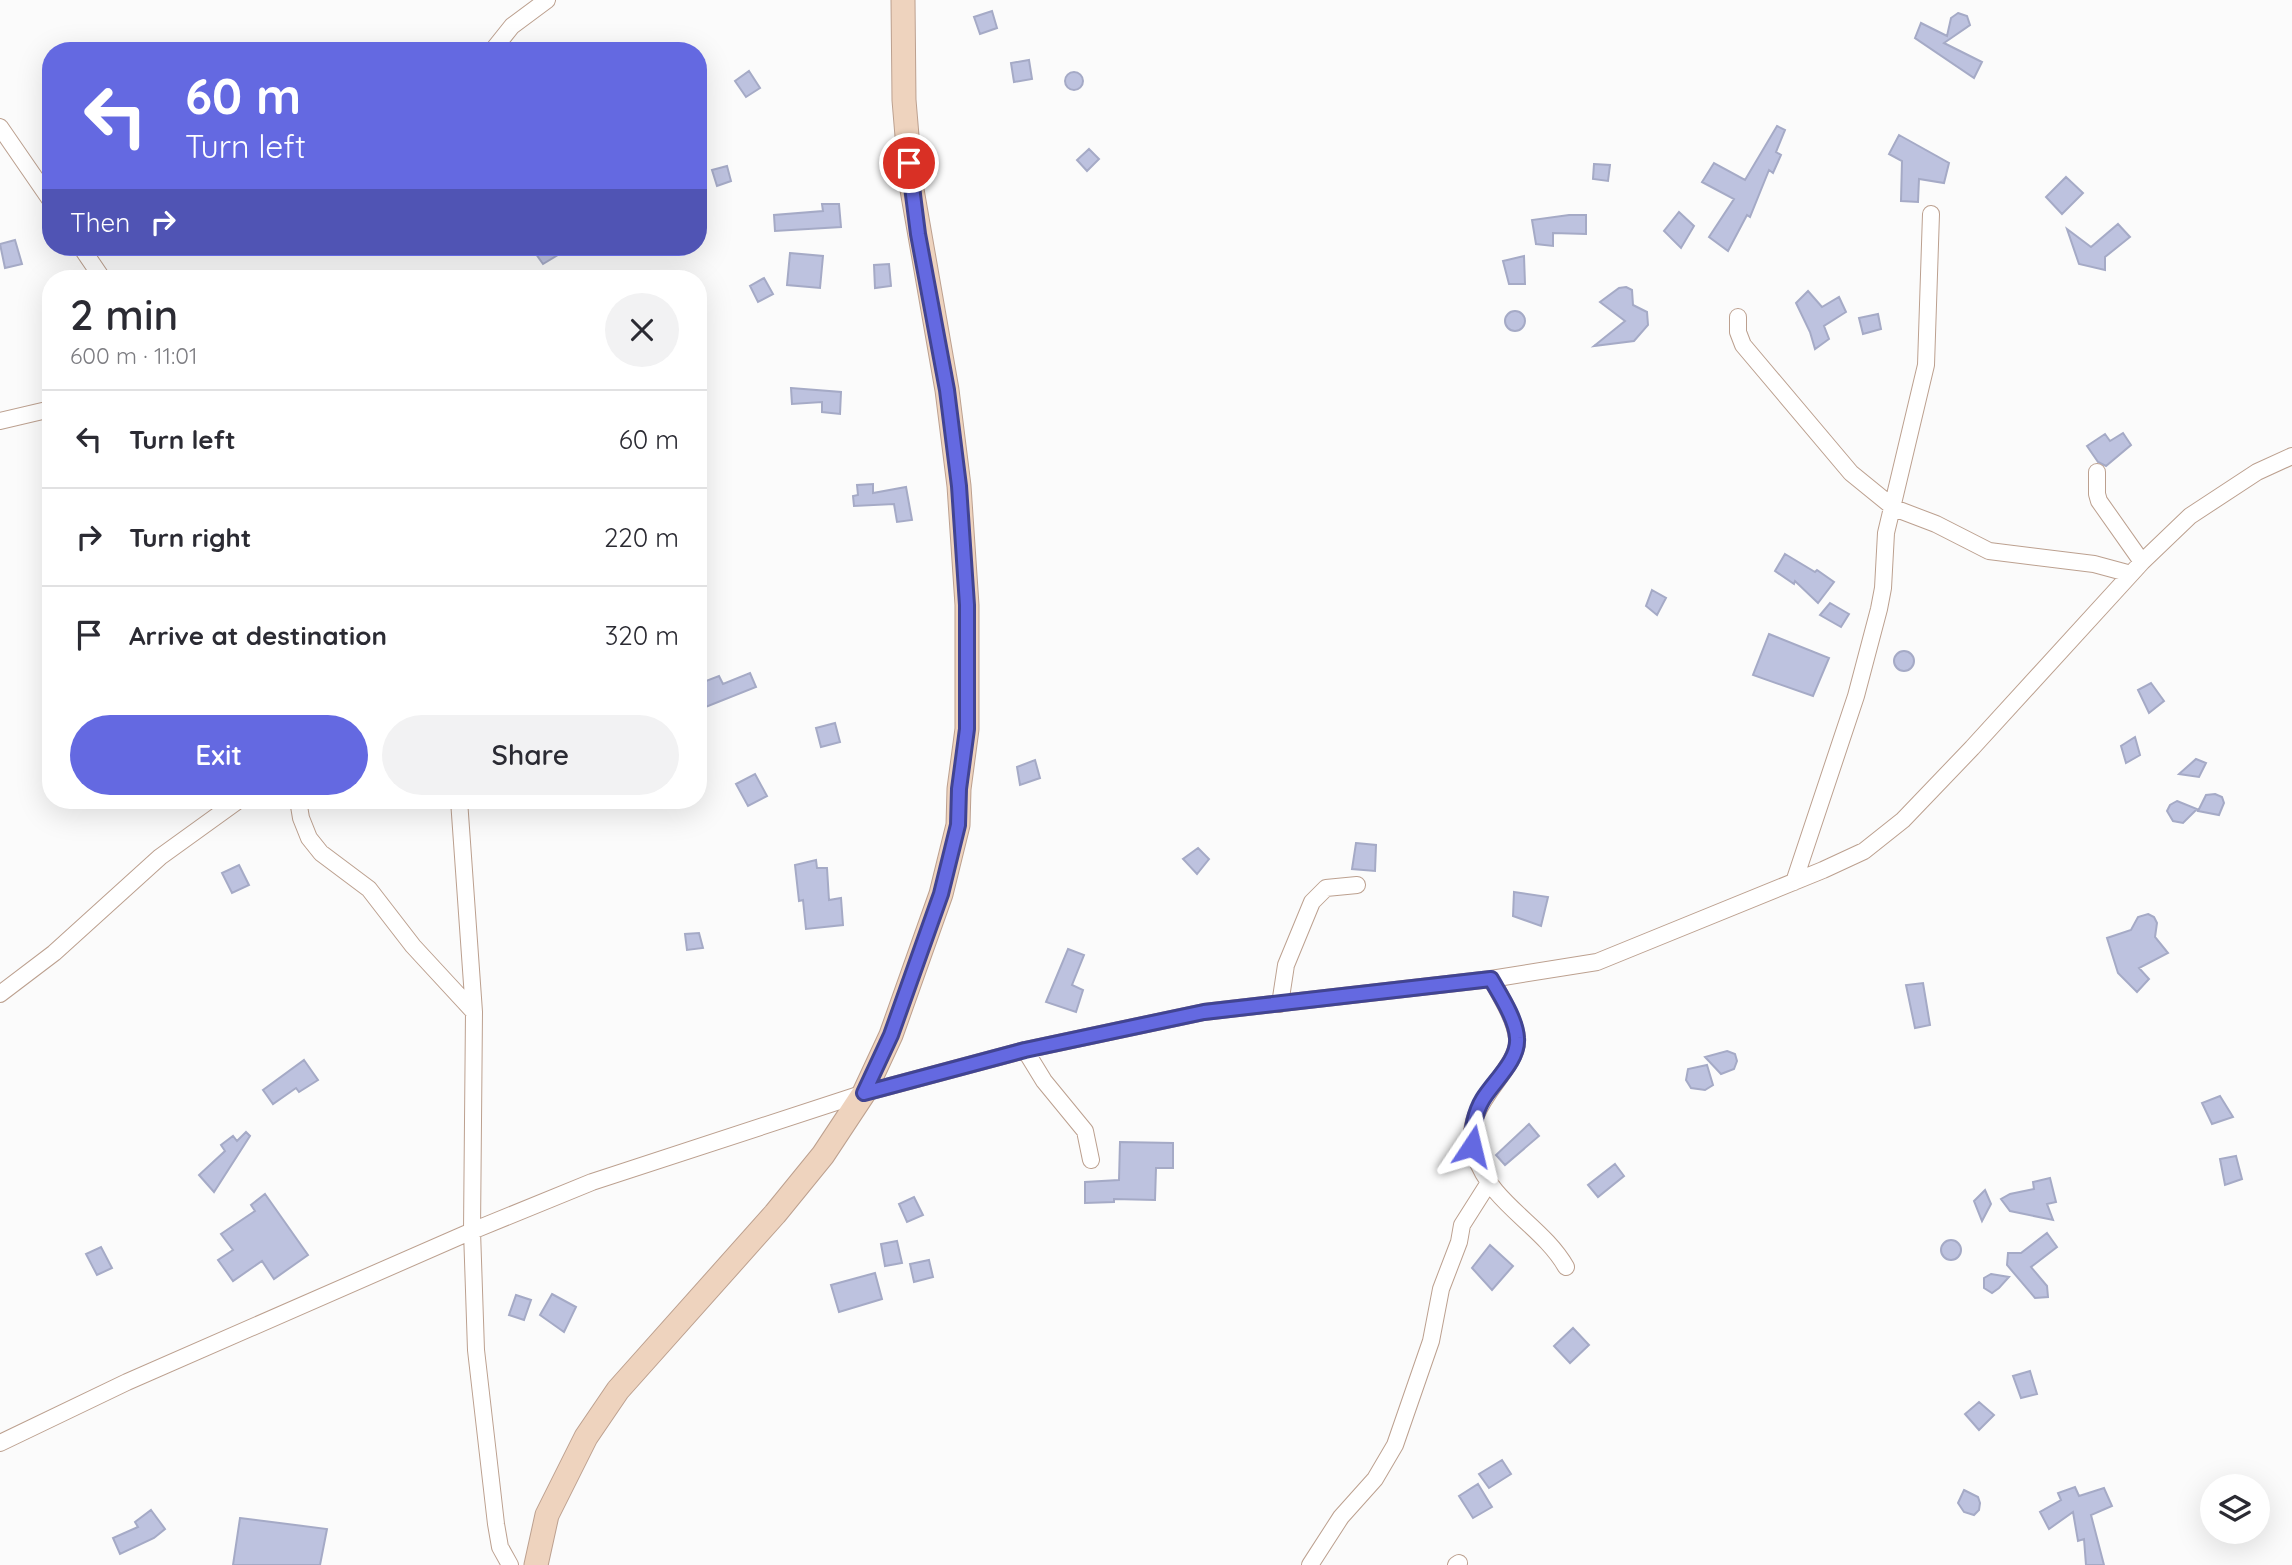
<!DOCTYPE html>
<meta charset="utf-8">
<style>
body{margin:0;font-family:Quicksand,sans-serif;background:#f2f2f3;color:#2b2b33;height:100vh;display:flex;flex-direction:column;font-size:26px;white-space:nowrap}
*{box-sizing:border-box;margin:0}
p{font-size:23px;color:#7c7c81}
.icon{flex:none;width:38px;height:38px;fill:none;stroke:currentColor;stroke-width:2;stroke-linecap:round;stroke-linejoin:round}
.map{position:relative;flex:1;overflow:hidden}
.panel{position:absolute;left:42px;top:270px;width:665px;height:539px;display:flex;flex-direction:column;background:#fff;border-radius:28px;box-shadow:0 7px 28px #0002}
.panel>*{flex:none}
.hud{position:absolute;left:42px;top:42px;width:665px;height:214px;border-radius:28px;box-shadow:0 7px 28px #0002;background:#6469e1;color:#fff;overflow:hidden}
.buttons{position:absolute;left:2200px;top:1474px;display:grid;gap:14px}
.buttons a{display:grid;place-items:center;width:70px;height:70px;border-radius:50%;background:#fff;box-shadow:0 7px 28px #0002;font-size:35px}
.pin{position:absolute;display:grid;place-items:center;width:60px;height:60px;color:#fff;margin:-30px;border:4px solid #fff;border-radius:50%;box-shadow:0 2px 7px #0007}
.me{position:absolute;width:77px;margin:-38px;rotate:10deg;stroke-linejoin:round;filter:drop-shadow(0 0 5px #0008)}
.turn{display:flex;align-items:center;gap:24px;height:147px;padding:0 28px;font-size:32px}
.turn .icon{width:91px;height:91px;stroke-width:2.5}
.turn b{display:block;font-size:49px;line-height:60px}
.then{display:flex;align-items:center;height:66px;padding:0 28px;background:#0003;gap:14px;font-size:26px}
.round{display:grid;place-items:center;flex:none;width:74px;height:74px;border-radius:37px;background:#f2f2f3}
.head{display:flex;align-items:center;justify-content:space-between;height:119px;padding:0 28px}
h1{font-size:42px;font-weight:600;line-height:52px}
.primary-button{display:flex;gap:14px;margin-top:auto;padding:14px 28px}
.primary-button a{flex:1;height:80px;border-radius:42px;background:#6469e1;color:#fff;font-size:28px;font-weight:600;line-height:80px;text-align:center}
.primary-button a+a{background:#f2f2f3;color:#2b2b33}
ul{padding:0;list-style:none}
li{display:flex;align-items:center;gap:21px;height:98px;padding:0 28px;border-top:2px solid #e1e1e2}
li div{flex:1}
li b{display:block;font-size:26px}
li em{font-style:normal}
.map>svg:first-child{display:block}
</style>
<div class="map">
<svg width="2292" height="1565" viewBox="0 0 2292 1565">
<rect width="100%" height="100%" fill="#fbfbfb"/>
<path fill="#bdc2df" stroke="#a5aac6" stroke-width="2" d="M992,11L997,28L980,34L974,17Z
M1958,13L1967,16L1970,25L1944,43L1982,62L1974,78L1915,38L1921,23L1947,36L1951,18Z
M1029,60L1032,79L1014,82L1011,63Z
M749,71L760,88L746,97L735,81Z
M1065 81a9 9 0 1 1 18 0a9 9 0 1 1-18 0Z
M1777,126L1785,130L1776,152L1781,155L1773,173L1769,170L1750,217L1747,215L1728,251L1709,237L1734,199L1702,182L1714,163L1745,180Z
M1899,135L1949,163L1944,183L1919,179L1918,202L1901,201L1902,161L1889,154Z
M1089,149L1099,159L1087,171L1077,160Z
M1594,164L1610,165L1608,181L1593,179Z
M727,166L731,181L717,186L712,170Z
M2066,177L2083,193L2062,214L2046,197Z
M822,204H839L841,227L775,231L774,215L823,211Z
M1679,212L1694,226L1681,248L1664,231Z
M1569,215H1586V234L1553,233V246L1536,244L1532,220Z
M2118,224L2130,237L2105,257V270L2079,264L2067,229L2091,247Z
M15,240L22,264L5,268L0,244Z
M531,247H571L543,264Z
M790,253L823,256L820,288L787,285Z
M1524,256L1525,284H1509L1503,261Z
M889,264L891,286L875,288L874,265Z
M764,278L773,294L758,302L750,286Z
M1626,287L1632,290L1633,305L1647,312L1648,325L1634,341L1594,346L1625,321L1600,302L1619,288Z
M1808,291L1822,307L1839,297L1846,312L1824,326L1829,339L1815,349L1810,332L1796,303Z
M1505 321a10 10 0 1 1 20 0a10 10 0 1 1-20 0Z
M1878,314L1881,329L1863,334L1859,318Z
M791,388L841,392L840,414L822,412V402L792,404Z
M2123,433L2131,445L2106,466L2098,462L2087,446L2105,434L2110,441Z
M873,484V493L906,487L912,520L897,522L894,504L854,506L853,496L858,495L857,485Z
M1785,554L1815,572L1817,570L1834,582L1818,603L1795,581L1794,584L1775,571Z
M1652,590L1666,598L1657,615L1646,606Z
M1830,603L1849,614L1841,627L1820,615Z
M1769,634L1829,658L1813,696L1753,675Z
M1894 661a10 10 0 1 1 20 0a10 10 0 1 1-20 0Z
M750,673L756,687L698,710V695L701,693L698,684L719,676L723,684Z
M2151,683L2164,701L2149,713L2138,690Z
M835,723L840,742L821,747L816,728Z
M2135,737L2140,755L2126,763L2121,746Z
M2196,759L2206,763L2199,777L2179,774Z
M1035,760L1040,778L1020,785L1017,767Z
M755,774L767,796L748,806L736,784Z
M2215,794L2222,797L2224,803L2219,815L2198,811L2206,795Z
M2177,801L2197,809L2183,823L2173,821L2167,811L2170,805Z
M1356,843L1376,845L1375,871L1352,869Z
M1198,848L1209,859L1197,874L1183,859Z
M816,860L817,868H827L829,900L841,898L843,925L806,929L803,900L799,901L795,865Z
M239,865L249,885L232,893L222,873Z
M1514,892L1548,897L1541,926L1513,916Z
M2148,914L2154,917L2157,923L2155,937L2168,953L2139,968L2149,979L2137,992L2118,973L2107,938L2131,930L2138,917Z
M699,933L703,948L687,950L685,934Z
M1068,949L1084,955L1072,985L1083,990L1076,1012L1046,1002Z
M1923,983L1930,1025L1915,1028L1906,985Z
M1727,1051L1735,1054L1737,1061L1734,1069L1721,1074L1705,1057Z
M304,1060L318,1080L299,1092L296,1088L273,1104L263,1090Z
M1707,1065L1713,1085L1705,1090L1691,1088L1686,1080L1688,1069Z
M2220,1096L2233,1117L2212,1124L2202,1103Z
M1529,1124L1539,1136L1505,1165L1496,1155Z
M246,1132L250,1136L214,1192L199,1175L225,1151L221,1145L233,1136L237,1141Z
M1120,1142L1173,1143V1168H1156L1155,1200L1114,1199V1202L1085,1203V1182L1119,1180Z
M2236,1156L2242,1179L2225,1185L2220,1159Z
M1615,1164L1624,1176L1598,1197L1588,1185Z
M2050,1178L2056,1202L2047,1204L2053,1220L2010,1211L2001,1199L2010,1194L2034,1189L2033,1182Z
M1985,1190L1991,1204L1982,1221L1974,1201Z
M265,1194L308,1255L274,1279L262,1261L233,1281L218,1260L233,1250L221,1234L255,1211L251,1205Z
M914,1197L923,1215L907,1222L899,1204Z
M2047,1233L2057,1247L2031,1267L2047,1286L2048,1297L2035,1298L2007,1265L2008,1253H2021Z
M1941 1250a10 10 0 1 1 20 0a10 10 0 1 1-20 0Z
M897,1241L902,1263L885,1266L881,1244Z
M1490,1245L1513,1266L1492,1290L1472,1268Z
M101,1247L112,1268L97,1275L86,1254Z
M929,1260L933,1277L914,1282L910,1264Z
M875,1273L882,1299L839,1312L831,1285Z
M1991,1274L2009,1277L1999,1288L1992,1293L1984,1288V1278Z
M552,1294L576,1307L564,1332L540,1315Z
M516,1295L531,1300L524,1320L509,1315Z
M1573,1328L1589,1345L1570,1363L1554,1346Z
M2030,1371L2037,1394L2021,1398L2013,1376Z
M1979,1402L1994,1415L1979,1430L1965,1414Z
M1502,1460L1511,1474L1489,1488L1479,1474Z
M1478,1484L1492,1507L1473,1518L1459,1496Z
M2075,1487L2079,1496L2104,1488L2112,1506L2091,1515L2104,1565H2086L2084,1539L2078,1541L2073,1512L2049,1529L2040,1512L2061,1500L2058,1493Z
M1964,1490L1978,1497L1980,1503L1979,1510L1974,1515L1964,1512L1958,1503Z
M151,1510L165,1529L154,1538L120,1554L113,1538L138,1527L135,1522Z
M240,1518L327,1529L320,1565H233Z"/>
<g fill="none" stroke-linecap="round" stroke-linejoin="round">
<defs>
<path id="street" d="M492,51L512,26L547,0
M0,127L51,201
M81,247L102,278
M1738,317V332L1743,345L1851,473L1894,508L1936,524L1989,551L2094,564L2131,574
M0,421L51,409
M2097,472V494L2099,501L2142,562
M298,800L301,818L309,838L321,853L369,889L413,946L474,1012
M459,800L474,1012L472,1231L476,1350L496,1524L500,1547L510,1565
M1794,882L1856,696L1879,609L1883,588L1886,533L1926,365L1931,214
M1491,979C1500,995 1515,1019 1517,1038C1520,1072 1457,1104 1475,1155C1491,1204 1542,1225 1566,1267
M0,994L54,953L160,857L239,800
M1280,1004L1286,965L1312,902L1326,888L1357,885
M1025,1050L1044,1081L1085,1131L1091,1160
M0,1443L127,1382L472,1231L592,1182L864,1093L1025,1050L1204,1012L1491,979L1597,962L1823,870L1864,851L1903,820L1972,748L2142,562L2190,516L2257,472L2292,456
M1310,1565L1341,1517L1375,1479L1395,1445L1431,1341L1441,1289L1459,1242L1462,1225L1488,1184
M1456,1565L1459,1563"/>
<path id="secondary" d="M536,1565L547,1515L586,1437L618,1390L775,1214L823,1155L864,1093L891,1035L941,894L958,825L959,789L967,729V605L959,486L947,390L911,184L904,100L903,0"/>
</defs>
<use href="#street" stroke="#bca08f" stroke-width="18"/>
<use href="#secondary" stroke="#bca08f" stroke-width="25"/>
<use href="#street" stroke="#fff" stroke-width="16"/>
<use href="#secondary" stroke="#eed3be" stroke-width="23"/>
</g>
<g fill="none" stroke-linecap="round" stroke-linejoin="round">
<defs>
<path id="route" d="M909,163L918,234L947,390L959,486L967,605V729L959,789L958,825L941,894L891,1035L864,1093L1025,1050L1204,1012L1491,979C1500,995 1516,1019 1517,1038C1519,1060 1494,1081 1483,1099C1475,1112 1471,1131 1472,1146"/>
</defs>
<use href="#route" stroke="#414492" stroke-width="18"/>
<use href="#route" stroke="#6469e1" stroke-width="12"/>
</g>
</svg>
<div class="buttons">
<a><svg class="icon" aria-label="layers" viewBox="0 0 24 24"><path d="M12 4l9 5-9 5-9-5zM3 14l9 5 9-5"/></svg></a>
</div>
<div class="pin" style="left:909px;top:163px;background:#d93025"><svg class="icon" aria-label="arrive" viewBox="0 0 24 24"><path d="M6 21V4h12l-3 4 3 4H6"/></svg></div>
<svg class="me" style="left:1472px;top:1146px" viewBox="-20 -20 40 40"><path d="M0-17L14 15 0 8-14 15z" fill="#6469e1" stroke="#fff" stroke-width="4"/></svg>
<div class="hud">
<div class="turn"><svg class="icon" aria-label="left" viewBox="0 0 24 24"><path d="M17 20v-9H6M10 6l-5 5 5 5"/></svg><div><b>60 m</b>Turn left</div></div>
<div class="then">Then<svg class="icon" aria-label="right" viewBox="0 0 24 24"><path d="M7 20v-9h11M14 6l5 5-5 5"/></svg></div>
</div>
<section class="panel">
<div class="head"><div><h1>2 min</h1><p>600 m · 11:01</p></div><a class="round"><svg class="icon" aria-label="close" viewBox="0 0 24 24"><path d="M6 6l12 12M18 6L6 18"/></svg></a></div>
<ul>
<li><svg class="icon" aria-label="left" viewBox="0 0 24 24"><path d="M17 20v-9H6M10 6l-5 5 5 5"/></svg><div><b>Turn left</b></div><em>60 m</em></li>
<li><svg class="icon" aria-label="right" viewBox="0 0 24 24"><path d="M7 20v-9h11M14 6l5 5-5 5"/></svg><div><b>Turn right</b></div><em>220 m</em></li>
<li><svg class="icon" aria-label="arrive" viewBox="0 0 24 24"><path d="M6 21V4h12l-3 4 3 4H6"/></svg><div><b>Arrive at destination</b></div><em>320 m</em></li>
</ul>
<div class="primary-button"><a>Exit</a><a>Share</a></div>
</section>
</div>
